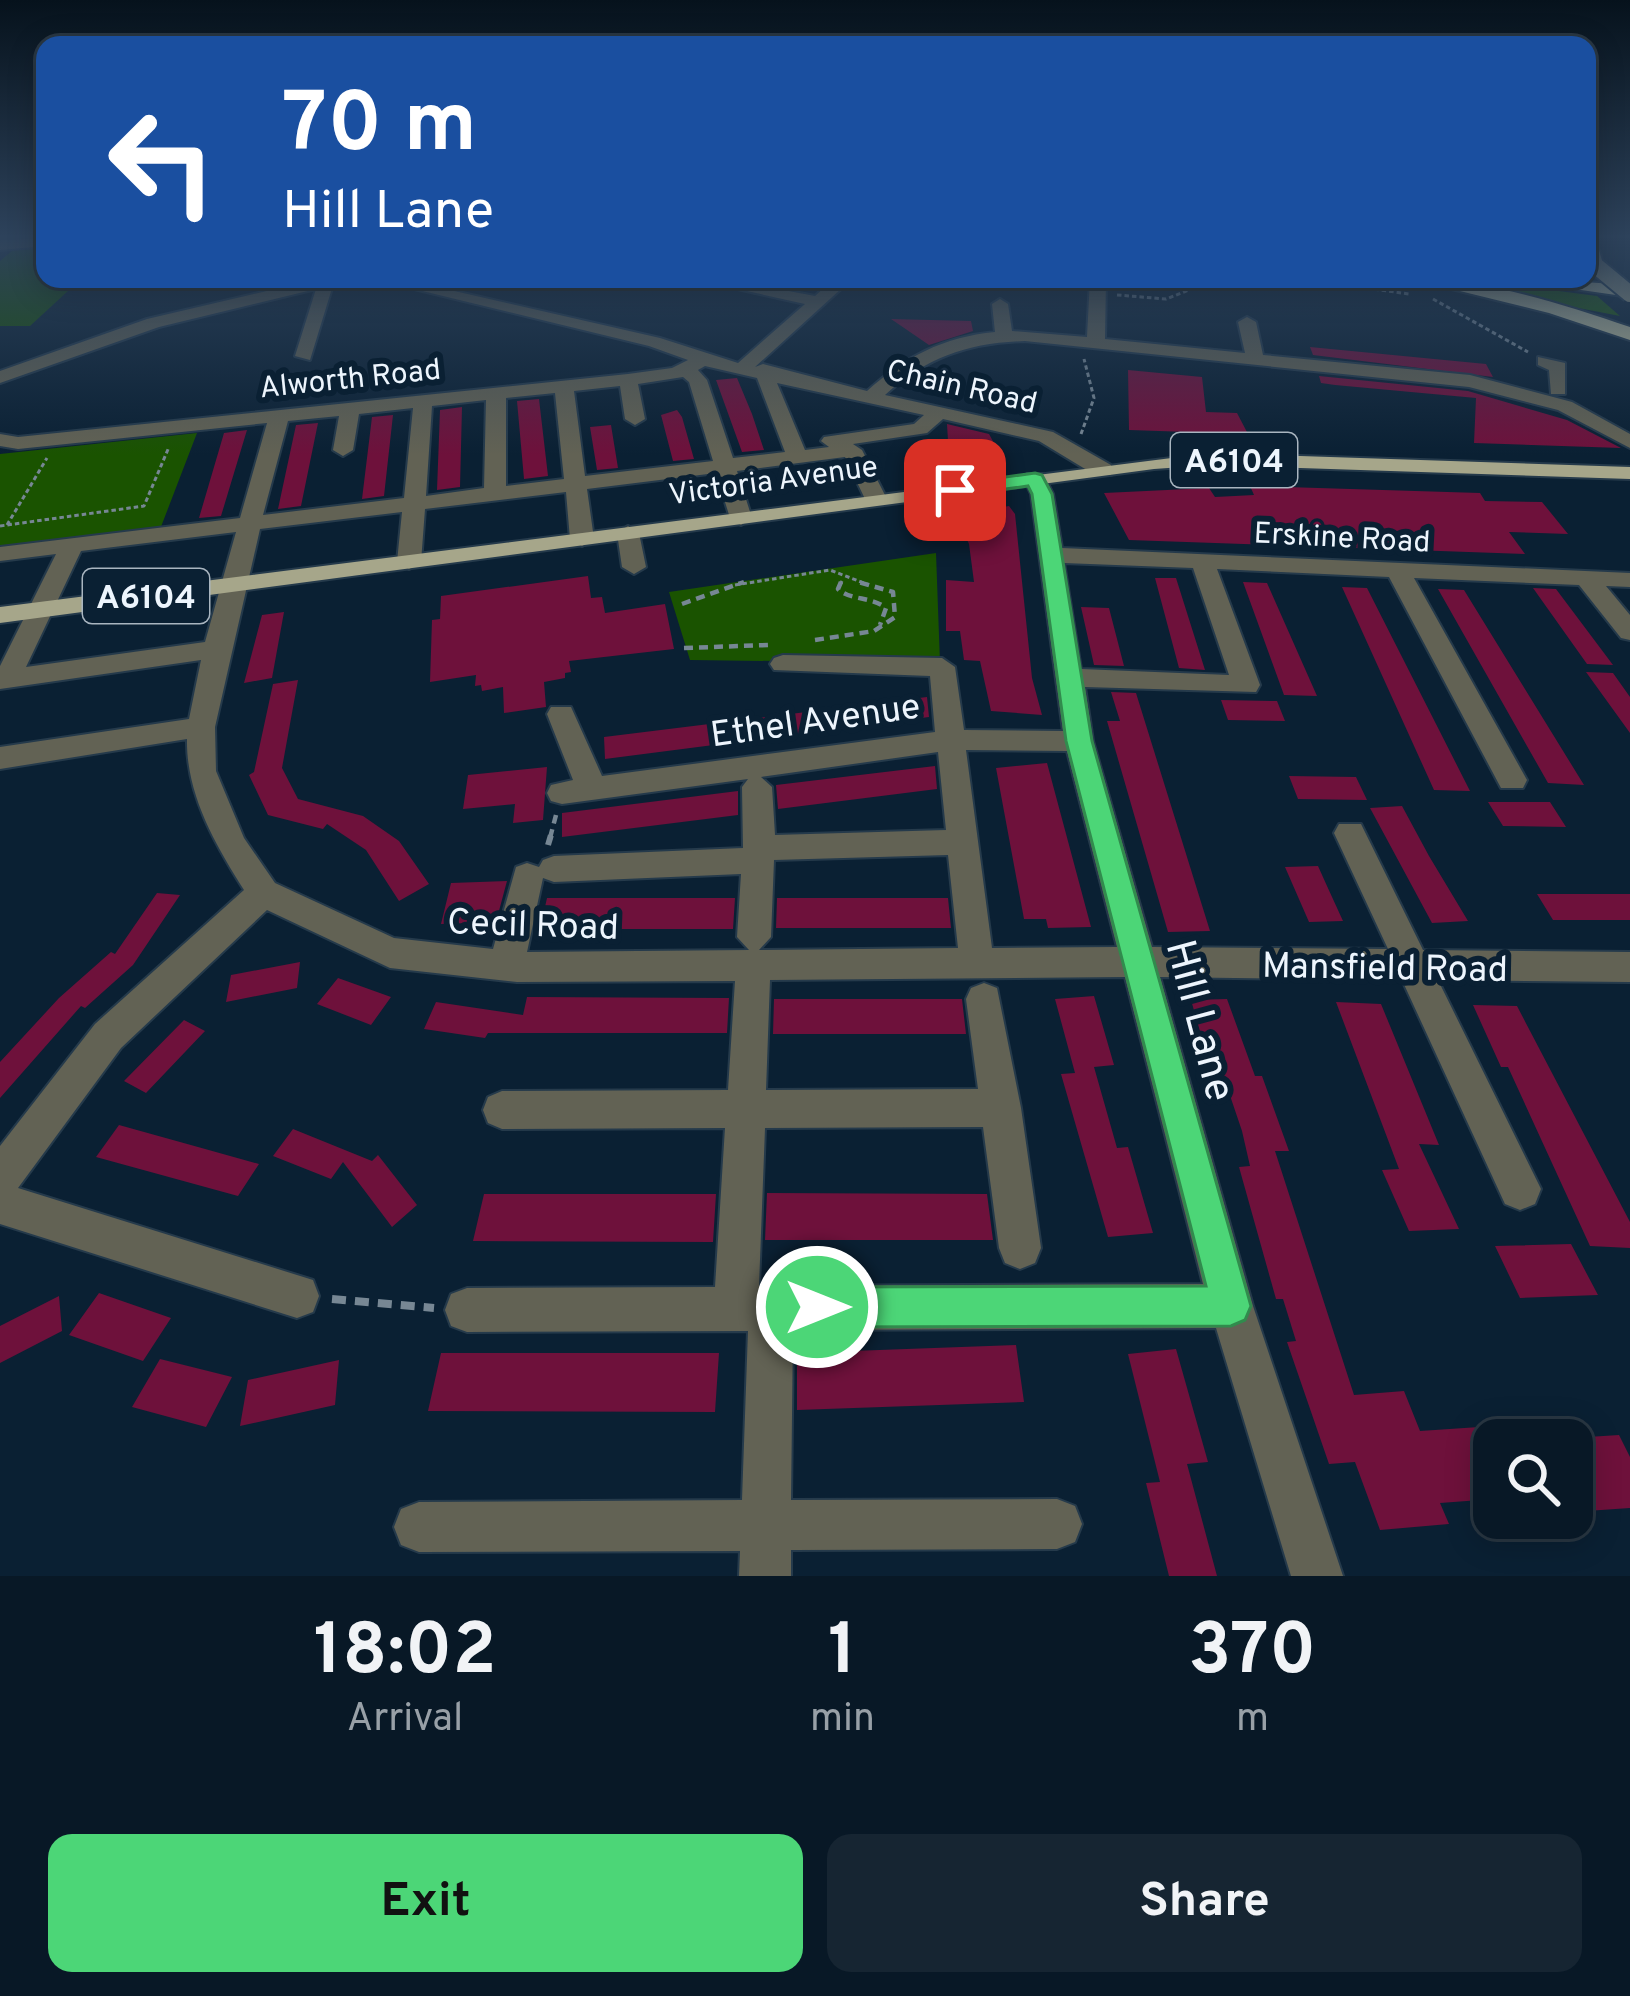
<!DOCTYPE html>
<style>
body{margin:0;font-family:Overpass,sans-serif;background:#162532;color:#f1f3f6;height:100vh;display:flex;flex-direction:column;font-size:45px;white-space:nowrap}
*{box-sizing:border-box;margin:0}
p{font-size:39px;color:#98a0a7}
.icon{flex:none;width:66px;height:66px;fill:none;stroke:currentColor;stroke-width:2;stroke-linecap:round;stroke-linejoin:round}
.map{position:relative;height:1576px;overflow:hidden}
.drawer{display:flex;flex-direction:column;background:#081826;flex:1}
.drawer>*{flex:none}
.hud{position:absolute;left:36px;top:36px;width:1560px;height:252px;border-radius:24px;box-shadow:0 6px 30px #0003,0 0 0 3px #293743;background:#1a4fa0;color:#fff;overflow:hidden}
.fabs{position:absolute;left:1473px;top:1419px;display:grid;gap:24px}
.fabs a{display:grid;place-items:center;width:120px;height:120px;border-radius:24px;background:#081826;box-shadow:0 6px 30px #0003,0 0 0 3px #293743;font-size:60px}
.pin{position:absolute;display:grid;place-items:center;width:102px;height:102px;color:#fff;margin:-51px;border-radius:24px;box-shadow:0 6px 18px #0006}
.me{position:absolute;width:132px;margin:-66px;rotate:90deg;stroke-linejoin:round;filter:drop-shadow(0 0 9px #0008)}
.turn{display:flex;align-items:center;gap:42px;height:252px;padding:0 48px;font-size:54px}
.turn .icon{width:156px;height:156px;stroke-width:2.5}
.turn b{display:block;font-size:84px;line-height:102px}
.eta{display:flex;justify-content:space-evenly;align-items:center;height:204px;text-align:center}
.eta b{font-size:72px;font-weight:700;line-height:84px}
.primary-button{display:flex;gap:24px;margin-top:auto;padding:24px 48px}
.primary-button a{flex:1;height:138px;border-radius:24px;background:#4cd677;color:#111;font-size:48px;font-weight:700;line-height:138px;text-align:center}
.primary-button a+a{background:#162532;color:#f1f3f6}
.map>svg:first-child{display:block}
</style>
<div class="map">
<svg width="1630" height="1576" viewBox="0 0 1630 1576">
<rect width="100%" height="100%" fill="#0a2033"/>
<path fill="#1a5300" d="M45,249V279H81L30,326H0V261L13,250Z
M197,433L159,532L0,551V454Z
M936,553L940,663L690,660L669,592Z"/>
<path fill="#215e06" d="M1467,279L1597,296L1620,316L1464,286Z"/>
<path fill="#6e113b" d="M891,319L971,321L973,331L929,345Z
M1310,347L1486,364L1493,377L1313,355Z
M1128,370L1202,377L1206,412L1237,413L1248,434L1129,430Z
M1319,376L1468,391L1567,420L1621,448L1474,443L1476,398L1335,385L1321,383Z
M737,378L752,414L764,450L742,452L716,380Z
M539,399L548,476L524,479L517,401Z
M462,407L460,487L437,490L440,410Z
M677,410L682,417L694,459L673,461L661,415Z
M393,415L384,496L362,499L372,417Z
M318,423L301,506L278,509L296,425Z
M947,424L989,434L1000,454L948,441Z
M611,425L618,468L597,470L590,427Z
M247,430L221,516L199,518L224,433Z
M1250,486L1480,493L1485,501L1542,502L1568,534L1509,532L1525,554L1129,540L1104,493L1209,488L1215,497L1254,495Z
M1009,506L1015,514L1032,678L1042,715L991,711L980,661L964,660L960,631H946V580L974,582L969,544L955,515Z
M588,576L591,598L602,597L605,613L665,604L674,649L569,661L571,672L565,673V678L544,682L546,707L504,713L503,687L482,691L481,685L475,686L476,675L430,682L432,620L440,619L441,596Z
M1155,578H1176L1205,670L1179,668Z
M1243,582L1267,583L1317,696L1284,695Z
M1342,587L1367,588L1470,791L1434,790Z
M1533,588L1556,589L1613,665L1587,664Z
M1438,589L1464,590L1584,785L1548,783Z
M1081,607L1109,608L1124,666L1094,665Z
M284,612L272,678L244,683L262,615Z
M1586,672L1613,673L1630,697V733Z
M298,680L282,768L298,799L363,816L399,841L429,884L399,901L366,850L327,824L323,829L268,815L249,775L254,772L273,684Z
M1111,692L1136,693L1210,931L1168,932L1107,721H1120Z
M927,697L929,717L605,759L604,737Z
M1221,700L1277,701L1285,721L1228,720Z
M1047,763L1091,927L1048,928L1046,919H1024L996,768Z
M935,766L937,789L778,809L776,785Z
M547,767L543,820L513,823L515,804L463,809L468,775Z
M1289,776L1356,777L1367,800L1298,799Z
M738,791V815L562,837V813Z
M1488,802H1550L1566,827L1503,826Z
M1402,806L1429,856L1468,921L1432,923L1370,808Z
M1318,866L1327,886L1343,921L1309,922L1285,867Z
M507,881L496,922L441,924L451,883Z
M157,893L180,895L133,965L85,1008L81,1006L0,1098V1062L59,998L111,952L115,954Z
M1537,894H1630V920H1553Z
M547,898H735L733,929H540Z
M777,898H948L951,928H776Z
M300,962L297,988L226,1002L231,975Z
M338,978L391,997L371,1025L317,1004Z
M1094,996L1114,1065L1094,1067L1117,1148L1128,1147L1153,1233L1108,1237L1061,1074L1075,1073L1055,999Z
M527,997L729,998L727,1033H488L485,1038L424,1029L436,1002L523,1015Z
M774,999H962L966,1034H773Z
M1227,999L1255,1076H1262L1289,1151H1275L1354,1395L1404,1391L1420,1431L1494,1426V1499L1440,1503L1449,1524L1380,1530L1355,1462L1329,1464L1287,1342L1296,1341L1283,1299H1276L1239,1167L1250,1166L1242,1131L1220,1066H1210L1191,1000Z
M1336,1002L1381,1004L1439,1145L1419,1144L1459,1229L1409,1231L1382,1170L1399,1169Z
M1473,1005L1517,1006L1630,1222V1248L1590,1246L1508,1067H1501Z
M184,1020L205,1031L146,1093L124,1081Z
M119,1125L198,1147L259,1164L238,1196L96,1157Z
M293,1129L372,1161L378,1155L417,1205L392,1227L343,1162L331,1179L273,1156Z
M767,1193L987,1194L993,1240H765Z
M484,1194H716L713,1242L473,1241Z
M1571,1244L1598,1295L1520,1298L1495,1246Z
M99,1293L171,1318L143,1361L69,1335Z
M59,1296L62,1331L0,1363V1326Z
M1016,1345L1024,1402L797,1410V1353Z
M1176,1349L1208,1462L1187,1464L1217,1576H1169L1146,1483L1160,1482L1128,1354Z
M441,1353H719L715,1412L428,1411Z
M160,1359L232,1377L206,1427L132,1407Z
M339,1360L335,1405L240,1426L248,1380Z
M1619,1435L1630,1457V1508L1572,1512V1438Z"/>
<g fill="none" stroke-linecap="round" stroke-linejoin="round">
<defs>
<path id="minor" d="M45,238V246L0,250V240Z
M318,279H346L333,285L310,360L295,356L316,289L159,327L0,383V371L147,319Z
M373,279H402L660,338L738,363L805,304L693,279H726L815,296L834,279H852L755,367L763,364L867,391C905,357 943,337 995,332L992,304L1000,299L1008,304L1012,331L1087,337L1090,279H1106L1105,339L1245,353L1238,322L1247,317L1256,322L1263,355L1470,375L1572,402L1630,434V448L1558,410L1469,387L1025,341C969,343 928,356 885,395L1053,432L1111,465V475H1095L1039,441L943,419L927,433L853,444L862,450L887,499L876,506L865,499L845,457L737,471L752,518L741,525L730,518L716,473L587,489L594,539L582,546L570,539L566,492L425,509L421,562L409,569L397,562L402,512L260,529L215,727L216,771L244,838L275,883L394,938L493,949L516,867L527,863L539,867L543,860L554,856L743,848L742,787L748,779L562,804L551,801L547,793L551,785L573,780L547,714L551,707H571L602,776L935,732L930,676L774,670L770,664L774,658L783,655L942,658L955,667L964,730L1063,731L1031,494L1024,479L1027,474H1043L1053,494L1062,548L1630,573V587L1606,586L1630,615V640L1621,638L1579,585L1414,578L1527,780L1523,788H1501L1389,577L1217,569L1260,685L1256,692L1085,687L1093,741L1152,947L1388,949L1334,833L1339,824H1361L1423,950L1630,952V982L1438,980L1541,1189L1535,1204L1520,1210L1505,1204L1402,980L1160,977L1253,1306L1343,1576H1291L1216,1328L793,1330L791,1500L1057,1499L1075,1506L1082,1524L1075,1542L1057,1549L791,1550V1576H739L740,1551L419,1552L401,1545L394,1527L401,1509L419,1502L742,1500L748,1331L467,1332L451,1326L445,1310L451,1294L467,1288L715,1287L725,1128L502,1129L488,1123L483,1110L488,1097L502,1091L728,1090L735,981L517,982L390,968L267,910L121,1048L18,1188L313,1280L319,1296L313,1312L297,1318L0,1224V1146L95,1024L244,890C215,844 186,794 187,739L0,769V747L189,719L201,660L0,689V666L56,554L0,561V547L240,518L267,423L18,449L0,446V434L18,437L628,374L672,368L688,360L649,346ZM705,366L757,378L785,452L733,458L707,380L698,370ZM683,377L689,382L713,461L585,476L574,391L620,386L625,419L635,425L645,419L638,384ZM777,383L924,415L914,424L824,437L821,441L829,447L805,450ZM555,393L564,479L506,486V398ZM486,400L484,488L426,496L432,406ZM413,408L404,498L263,515L288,421L339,416L333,450L343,456L353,450L359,414ZM236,532L205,642L26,667L81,551ZM1064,563L1193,568L1229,675L1081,669ZM966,750L1067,751L1117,947L992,948ZM938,752L946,830L775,835L772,787L761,777ZM948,855L958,948L759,950L771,937L774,860ZM741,874L737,937L749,950L527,952L543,878L554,882ZM1125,977L1203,1284L759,1286L765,1128L983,1127L999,1248L1005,1263L1020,1269L1035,1263L1041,1248L1021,1108L997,988L984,983L971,988L966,999L978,1089L766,1090L770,980Z
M1538,357L1565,363V394H1551L1549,370L1538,365Z
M628,526L639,533L646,567L634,574L622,567L617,533Z"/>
<path id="major" d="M1211,453L1630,467V479L1211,465L1154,469L0,623V607Z"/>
<path id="highway" d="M1411,279C1486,279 1560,303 1630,327V340L1549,313Z
M1536,279L1630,285V297L1546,285Z"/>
</defs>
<use href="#minor" stroke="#253a4b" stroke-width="4"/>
<use href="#major" stroke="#253a4b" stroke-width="4"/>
<use href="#highway" stroke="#253a4b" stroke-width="4"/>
<path stroke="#778794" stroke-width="3" stroke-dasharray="4.5 3" stroke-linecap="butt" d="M1300,279L1409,294
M1117,295L1166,299L1207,283L1313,284
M1433,299L1528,352
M1081,434L1094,398L1084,359
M7,525L47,458
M0,526L144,506L169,447
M735,585L830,570L869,585
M840,585L843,579"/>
<path stroke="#778794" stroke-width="4.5" stroke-dasharray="9 6" stroke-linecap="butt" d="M841,582L838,589C851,601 871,596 886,608L880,625
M682,604L744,582
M815,640L874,631L895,617L893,592L858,582
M684,648L768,645
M550,838L556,815"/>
<path stroke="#778794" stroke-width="6" stroke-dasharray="10 8" stroke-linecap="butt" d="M548,845L551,835"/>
<path stroke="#778794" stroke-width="8" stroke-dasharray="14 9" stroke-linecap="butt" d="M332,1299L434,1308"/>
<use href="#minor" fill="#626254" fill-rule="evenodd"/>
<use href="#major" fill="#a6a68a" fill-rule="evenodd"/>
<use href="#highway" fill="#c1c29f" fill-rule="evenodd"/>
<defs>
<path id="major-bridge" d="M1591,251L1595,265L1630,294"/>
</defs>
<use href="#major-bridge" stroke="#253a4b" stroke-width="20" stroke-linecap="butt"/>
<use href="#major-bridge" stroke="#a6a68a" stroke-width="16"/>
</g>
<linearGradient id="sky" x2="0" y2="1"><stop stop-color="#06121c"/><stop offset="0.52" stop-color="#2d425b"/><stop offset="1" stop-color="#2d425b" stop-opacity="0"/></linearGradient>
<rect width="1630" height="455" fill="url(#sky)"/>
<path fill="#4cd677" stroke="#318b4d" stroke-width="3" d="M1035,473L1042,475L1052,494L1092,741L1251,1306L1245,1320L1231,1326L817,1327L802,1321L796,1307L802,1293L817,1287L1206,1286L1066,741L1032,494L1028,486L955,496L945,490L955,484Z"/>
<g text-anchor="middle" stroke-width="12" stroke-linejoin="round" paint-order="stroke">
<g font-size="30" fill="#edf5fd" stroke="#0a2033">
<text transform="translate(350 378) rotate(-6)" y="10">Alworth Road</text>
<text transform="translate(962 386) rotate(13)" y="10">Chain Road</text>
<text transform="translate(773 480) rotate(-8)" y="10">Victoria Avenue</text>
<text transform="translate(1342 537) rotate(3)" y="10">Erskine Road</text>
</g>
<g fill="#0a2033" stroke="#a9b5c0" stroke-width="3">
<rect x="1171" y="433" width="126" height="54" rx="9"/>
<rect x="83" y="569" width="126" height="54" rx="9"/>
</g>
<g font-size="33" font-weight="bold" fill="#edf5fd">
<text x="1234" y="472">A6104</text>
<text x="146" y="608">A6104</text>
</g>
<g font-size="36" fill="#edf5fd" stroke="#0a2033">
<text transform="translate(815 719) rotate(-8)" y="13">Ethel Avenue</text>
<text transform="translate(533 923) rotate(2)" y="13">Cecil Road</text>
<text transform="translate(1385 966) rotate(1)" y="13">Mansfield Road</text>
</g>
<g font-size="42" fill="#edf5fd" stroke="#0a2033">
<text transform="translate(1202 1020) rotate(75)" y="15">Hill Lane</text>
</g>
</g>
</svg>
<div class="fabs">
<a><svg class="icon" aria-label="search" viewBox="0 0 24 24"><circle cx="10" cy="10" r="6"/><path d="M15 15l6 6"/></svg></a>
</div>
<div class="pin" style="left:955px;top:490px;background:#d93025"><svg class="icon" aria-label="arrive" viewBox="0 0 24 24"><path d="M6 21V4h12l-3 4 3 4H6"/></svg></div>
<svg class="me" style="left:817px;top:1307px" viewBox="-20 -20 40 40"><circle r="17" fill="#4cd677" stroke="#fff" stroke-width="3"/><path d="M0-11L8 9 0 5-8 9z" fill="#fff"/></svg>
<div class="hud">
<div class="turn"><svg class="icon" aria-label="left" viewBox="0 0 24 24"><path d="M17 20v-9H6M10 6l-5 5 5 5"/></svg><div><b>70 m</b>Hill Lane</div></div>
</div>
</div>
<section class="drawer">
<div class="eta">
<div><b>18:02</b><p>Arrival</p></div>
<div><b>1</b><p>min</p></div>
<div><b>370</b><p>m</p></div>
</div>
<div class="primary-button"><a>Exit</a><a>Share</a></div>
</section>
